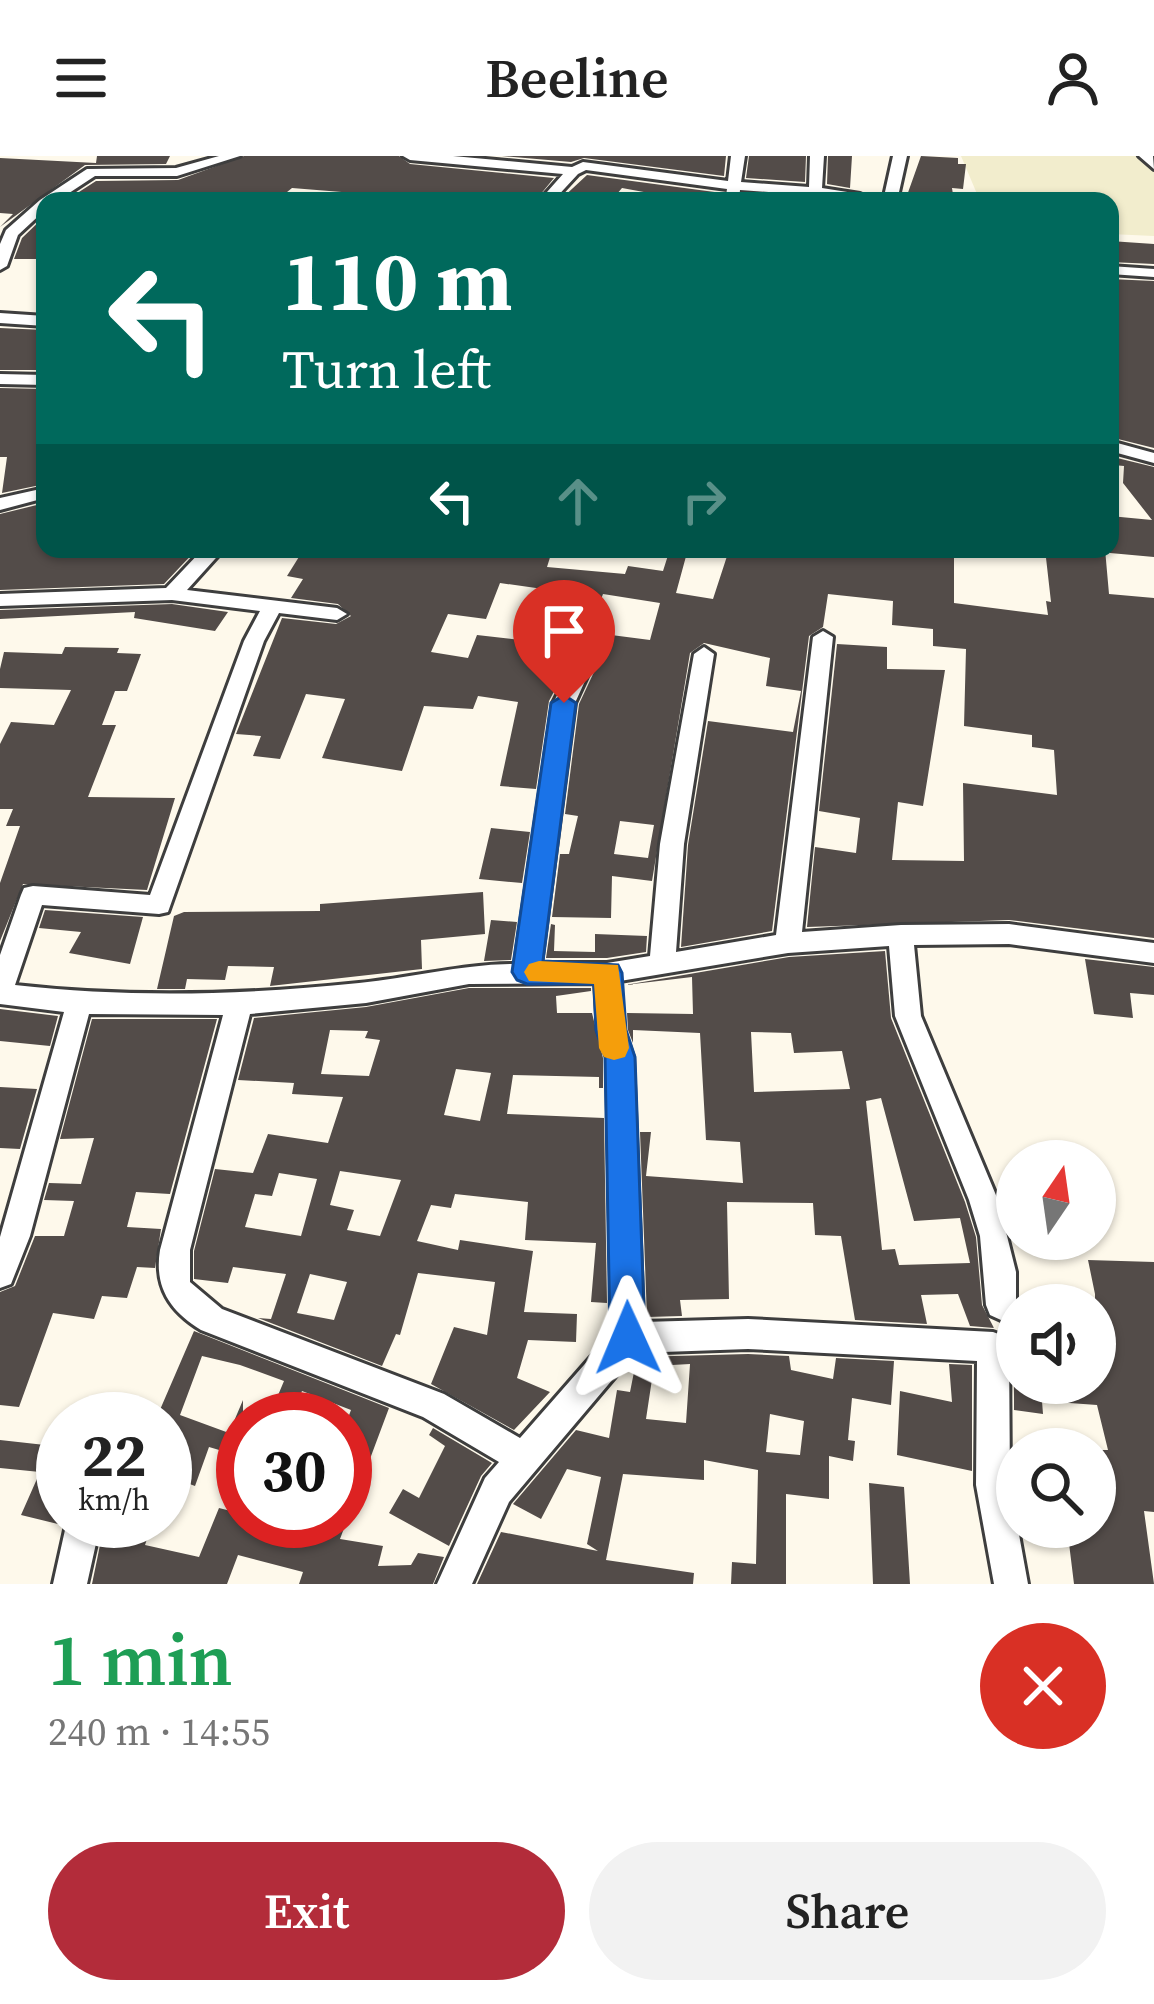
<!DOCTYPE html>
<meta charset="utf-8">
<style>
body{margin:0;font-family:"Source Serif 4",serif;background:#f2f2f2;color:#222;height:100vh;display:flex;flex-direction:column;font-size:45px;white-space:nowrap}
*{box-sizing:border-box;margin:0}
p{font-size:39px;color:#767676}
.icon{flex:none;width:66px;height:66px;fill:none;stroke:currentColor;stroke-width:2;stroke-linecap:round;stroke-linejoin:round}
.map{position:relative;height:1428px;overflow:hidden}
.sheet{display:flex;flex-direction:column;background:#fff;flex:1}
.sheet>*{flex:none}
.top-card{position:absolute;left:36px;top:36px;width:1083px;height:366px;border-radius:24px;box-shadow:0 3px 9px #0004;background:#00695c;color:#fff;overflow:hidden}
.needle{width:78px;rotate:13deg}
.controls{position:absolute;left:996px;top:984px;display:grid;gap:24px}
.controls a{display:grid;place-items:center;width:120px;height:120px;border-radius:50%;background:#fff;box-shadow:0 3px 9px #0004;font-size:60px}
.speed{position:absolute;left:36px;top:1236px;display:flex;gap:24px;font-size:60px;font-weight:700;text-align:center}
.speed>*{display:grid;place-content:center;width:156px;height:156px;border-radius:50%;background:#fff;box-shadow:0 3px 9px #0004;line-height:1}
.speed small{font-size:30px;font-weight:400}
.speed .limit{border:18px solid #d22;background:#fff;color:#111}
.pin{position:absolute;display:grid;place-items:center;width:102px;height:102px;color:#fff;margin:-123px -51px;border-radius:50% 50% 50% 0;rotate:-45deg;box-shadow:0 0 12px #0007}
.pin .icon{rotate:45deg}
.me{position:absolute;width:132px;margin:-66px;rotate:359deg;stroke-linejoin:round;filter:drop-shadow(0 0 9px #0008)}
.turn{display:flex;align-items:center;gap:42px;height:252px;padding:0 48px;font-size:54px}
.turn .icon{width:156px;height:156px;stroke-width:2.5}
.turn b{display:block;font-size:84px;line-height:102px}
.lanes{display:flex;align-items:center;height:114px;padding:0 48px;background:#0003;justify-content:center;gap:60px;direction:ltr}
.lanes .off{opacity:.35}
.round{display:grid;place-items:center;flex:none;width:126px;height:126px;border-radius:63px;background:#f2f2f2}
.headline{display:flex;align-items:center;justify-content:space-between;height:204px;padding:0 48px}
h1{font-size:72px;font-weight:600;line-height:90px;color:#1e9e55}
.cta{display:flex;gap:24px;margin-top:auto;padding:24px 48px}
.cta a{flex:1;height:138px;border-radius:72px;background:#b32c3a;color:#fff;font-size:48px;font-weight:600;line-height:138px;text-align:center}
.cta a+a{background:#f2f2f2;color:#222}
header{display:flex;justify-content:space-between;align-items:center;height:156px;padding:0 48px;background:#fff;font-size:54px;font-weight:600}
.map>svg:first-child{display:block}
</style>
<header><svg class="icon" aria-label="menu" viewBox="0 0 24 24"><path d="M4 6h16M4 12h16M4 18h16"/></svg>Beeline<svg class="icon" aria-label="person" viewBox="0 0 24 24"><circle cx="12" cy="8" r="4"/><path d="M4 21q1-7 8-7t8 7"/></svg></header>
<div class="map">
<svg width="1154" height="1428" viewBox="0 0 1154 1428">
<rect width="100%" height="100%" fill="#fef9eb"/>
<path fill="#f2edcd" d="M961,0H1141L1154,16V80L1110,78V45H980Z"/>
<path fill="#534c49" fill-rule="evenodd" d="M97,0H170L166,8L85,9L0,71L13,58L0,57V2L96,7Z
M244,0H399L410,8L554,22L535,45H389L352,40L354,37L292,32L276,45H65L96,25L178,24Z
M502,0H726L724,20L584,2L571,6Z
M749,0H806L805,26L746,22Z
M828,0H852L850,32L827,28Z
M921,0L958,2V8H966L963,33L952,32L954,45H905Z
M587,19L722,37L721,45H668L671,41L622,32L611,45H559Z
M45,60V103H14L22,82Z
M1110,85L1154,88V108L1110,106Z
M1110,123L1154,125V292L1110,281Z
M0,172L45,174V214H0Z
M0,232L45,233V328L2,337L7,301H0Z
M1113,301L1154,311V401L1110,397V360L1152,364L1123,327L1124,310L1113,309Z
M45,347V393H197L164,428L0,434V358Z
M358,393H532L552,395L547,411L625,418L628,410L663,415L670,393H688L676,437L713,443L729,394L912,393L954,398V447L1048,459L1046,445L1051,446L1045,393H1105L1109,438L1154,442V782L1009,764L807,771L815,691L856,697L860,662L819,655L837,488L887,491V513L945,514L923,650L898,646L892,704L964,705L963,627L1057,639L1054,594L1032,591V579L964,570L966,493L933,490V473L892,469L893,445L828,438L823,471L809,480L772,775L681,791L688,689L708,565L793,576L801,535L766,530L770,502L704,487L690,497L652,725L612,720L611,762L552,761L560,698H569L578,660L565,658L579,548L594,516L583,503L569,507L549,545L536,633L500,630L518,546L478,540L473,553L424,550L402,615L322,602L345,543L306,538L280,603L253,600L261,580L236,578L282,462L336,468L351,460L338,448L291,442L303,423L287,420L302,396L357,402ZM500,427L550,434L532,478L524,476L520,484L477,479L468,502L431,496L448,458L486,463ZM603,438L660,447L650,484L588,476ZM620,665L654,669L648,702L614,698Z
M172,448L228,456L215,475L134,462L135,456L0,463V454Z
M65,491L119,492L117,497L141,498L127,535H115L102,569H116L88,641L175,642L147,734L23,728L0,785V727L20,670H6L13,653H0V588L11,566L54,569L71,534L0,532V513L4,496L62,498Z
M491,672L530,676L522,727L479,723Z
M483,736L485,778L421,784L422,813L270,830L274,811L228,810L225,824L187,823L185,833H157L174,760L184,756L320,755V748Z
M45,754L143,761L130,808L69,797L81,776L39,772Z
M491,764L517,766L511,804L484,805Z
M551,768L555,769L554,795L595,796V778L647,780L646,796L607,802H546Z
M885,795L891,862L965,1046L976,1081L982,1149L994,1172L970,1170L958,1138L921,1139L927,1168L855,1164L841,1080L815,1079L813,1047L727,1046L729,1143L680,1144L682,1160L647,1161L640,976H651L646,1020L743,1027L740,986L706,984L700,877L633,874V887L628,874L627,857L693,858L692,821L625,829L789,801ZM751,876L791,877L794,897L842,895L850,933L754,936ZM881,942L914,1065L960,1062L970,1107L899,1109L895,1093L882,1094L866,945Z
M1085,803L1154,811V839L1130,837L1133,862L1094,858Z
M469,832H591V835L556,840L557,857H592L603,902V932H599V921L513,919L507,958L604,962L607,1147L591,1146L596,1087L525,1084L528,1046L455,1038L451,1052L431,1049L417,1085L458,1094L460,1084L533,1095L524,1156L577,1158L576,1186L528,1184L517,1222L550,1236L514,1274L431,1228L454,1171L487,1179L495,1126L418,1117L400,1179L396,1178L382,1210L258,1162L271,1163L286,1118L233,1111L228,1127L194,1123V1095L215,1013L253,1017L268,978L328,987L343,941L292,938L294,927L238,924L254,862L366,851ZM330,874L368,875L365,882L380,884L369,920L321,918ZM456,913L491,917L480,965L444,959ZM340,1015L401,1024L380,1080L347,1074L354,1054L330,1049ZM279,1017L317,1023L301,1080L245,1071L255,1038L272,1040ZM310,1118L347,1126L334,1164L297,1157Z
M0,853L58,860L50,890L0,885Z
M92,863H217L170,1038L136,1036L127,1071L161,1073L155,1112L137,1111L127,1142L102,1140L94,1163L53,1157L19,1251L0,1249V1136L15,1130L35,1080H64L74,1045L44,1044L49,1027L81,1028L94,982L60,983Z
M0,931L37,933L20,993L0,992Z
M1088,1104L1154,1106V1356L1144,1355L1154,1428H1074L1067,1371H1095V1294H1108L1097,1249L1042,1245L1043,1258L1014,1254V1195L1017,1227H1095V1138Z
M194,1175L389,1252L340,1383L383,1390L378,1410L411,1409L418,1397L444,1401L433,1428H299L303,1416L238,1399L227,1428H92L105,1365L152,1368L145,1389L199,1401L219,1352L243,1358V1365H346L345,1270L351,1254L302,1235L291,1263H268L284,1225L240,1209L202,1200L180,1259L229,1277L243,1244V1301L209,1291L195,1330L165,1319V1263H156Z
M748,1198L789,1200L791,1214L833,1223L836,1202L894,1205L891,1249L852,1242L848,1284L855,1285L853,1305L829,1300V1343L786,1338V1428H731L732,1406L756,1408L758,1314L704,1304V1324L623,1318L606,1404L694,1417L693,1428H477L501,1376L598,1395L587,1388L601,1321L567,1313L541,1363L513,1348L576,1274L609,1282L617,1234L630,1236L637,1201ZM690,1208L686,1267L646,1263L654,1210ZM770,1258L804,1265L800,1299L766,1296Z
M949,1208L972,1209V1315L897,1299L900,1235L952,1246Z
M433,1272L492,1307L481,1320L449,1390L389,1357L403,1333L419,1342L445,1290L429,1279Z
M0,1284L63,1291L62,1369L21,1359L40,1316L0,1312Z
M869,1327L904,1331L910,1428H873Z"/>
<g fill="none" stroke-linecap="round" stroke-linejoin="round">
<defs>
<path id="minor" d="M219,0H240L177,20H95L57,45H45V54L18,79L7,110L0,114V88L6,74L40,44L87,13L176,12Z
M403,0H453L572,11L583,6L728,25L731,0H745L741,26L809,31L810,0H824L822,32L860,38L853,42L822,40V45H808V39L740,34L739,45H725L727,33L586,14L578,18L553,45H539L563,18L410,4Z
M893,0H907L897,45H883Z
M1139,0H1153L1154,13Z
M1110,110L1154,113V121L1110,118Z
M0,157L45,160V170L0,167Z
M0,218L45,219V229L0,228Z
M1110,285L1154,297V307L1110,295Z
M45,332V342L0,354V342Z
M203,393H224L187,434L337,452L347,458L337,464L279,457L264,485L168,756L159,758L42,749L15,829C130,842 244,839 359,827C412,822 462,808 515,808L553,547L573,509L580,507L590,514L575,547L541,807H607L650,800L660,688L694,498L704,491L714,498L684,688L676,796L776,779L813,481L823,475L833,481L802,776L901,769L1009,768L1154,787V807L1009,788L914,789L921,860L998,1044L1016,1116V1149L1012,1159L1001,1164L990,1159L986,1149L980,1080L969,1044L895,860L889,790L788,797L620,825L624,875L633,901L643,1166L748,1163L993,1176L1004,1180L1009,1191L1010,1329L1028,1428H994L976,1329L977,1205L748,1193L635,1197L509,1346L472,1428H437L485,1322L499,1306L423,1261L201,1174C170,1155 154,1131 160,1094L223,859L89,858L30,1080L11,1128L0,1132V1081L64,856L0,848V799L21,739L24,732L33,730L150,739L244,485L260,455L172,444L0,450V438L166,432ZM595,827L598,875L607,901L612,1177L520,1282L444,1238L222,1153L190,1126V1094L250,858L366,847L469,828Z
M67,1365H101L87,1428H53Z"/>
</defs>
<use href="#minor" stroke="#3e3e3e" stroke-width="6"/>
<use href="#minor" fill="#fff" fill-rule="evenodd"/>
</g>
<path fill="#1a73e8" stroke="#114b97" stroke-width="3" d="M564,539L576,547L543,805L618,809L622,817L626,874L635,901L645,1182L640,1194L628,1199L615,1194L610,1182L605,901L596,874L594,828H527L517,824L512,816L551,547Z"/>
<path fill="#f59e0b" d="M539,805L618,809L629,892L625,901L614,904L604,901L599,892L594,828L529,825L524,816L529,808Z"/>
</svg>
<div class="controls">
<a><svg class="needle" viewBox="-14 -14 28 28"><path d="M0-13l5 13h-10z" fill="#e53935"/><path d="M0 13l5-13h-10z" fill="#767676"/></svg></a>
<a><svg class="icon" aria-label="sound" viewBox="0 0 24 24"><path d="M4 9h4l5-4v14l-5-4H4zM17 9q2 3 0 6"/></svg></a>
<a><svg class="icon" aria-label="search" viewBox="0 0 24 24"><circle cx="10" cy="10" r="6"/><path d="M15 15l6 6"/></svg></a>
</div>
<div class="speed"><div>22<small>km/h</small></div><div class="limit">30</div></div>
<div class="pin" style="left:564px;top:547px;background:#d93025"><svg class="icon" aria-label="arrive" viewBox="0 0 24 24"><path d="M6 21V4h12l-3 4 3 4H6"/></svg></div>
<svg class="me" style="left:628px;top:1182px" viewBox="-20 -20 40 40"><path d="M0-17L14 15 0 8-14 15z" fill="#1a73e8" stroke="#fff" stroke-width="4"/></svg>
<div class="top-card">
<div class="turn"><svg class="icon" aria-label="left" viewBox="0 0 24 24"><path d="M17 20v-9H6M10 6l-5 5 5 5"/></svg><div><b>110 m</b>Turn left</div></div>
<div class="lanes"><svg class="icon" aria-label="left" viewBox="0 0 24 24"><path d="M17 20v-9H6M10 6l-5 5 5 5"/></svg><svg class="icon off" aria-label="ahead" viewBox="0 0 24 24"><path d="M12 20V5M6 11l6-6 6 6"/></svg><svg class="icon off" aria-label="right" viewBox="0 0 24 24"><path d="M7 20v-9h11M14 6l5 5-5 5"/></svg></div>
</div>
</div>
<section class="sheet">
<div class="headline"><div><h1>1 min</h1><p>240 m · 14:55</p></div><a class="round" style="background:#d93025;color:#fff"><svg class="icon" aria-label="close" viewBox="0 0 24 24"><path d="M6 6l12 12M18 6L6 18"/></svg></a></div>
<div class="cta"><a>Exit</a><a>Share</a></div>
</section>
